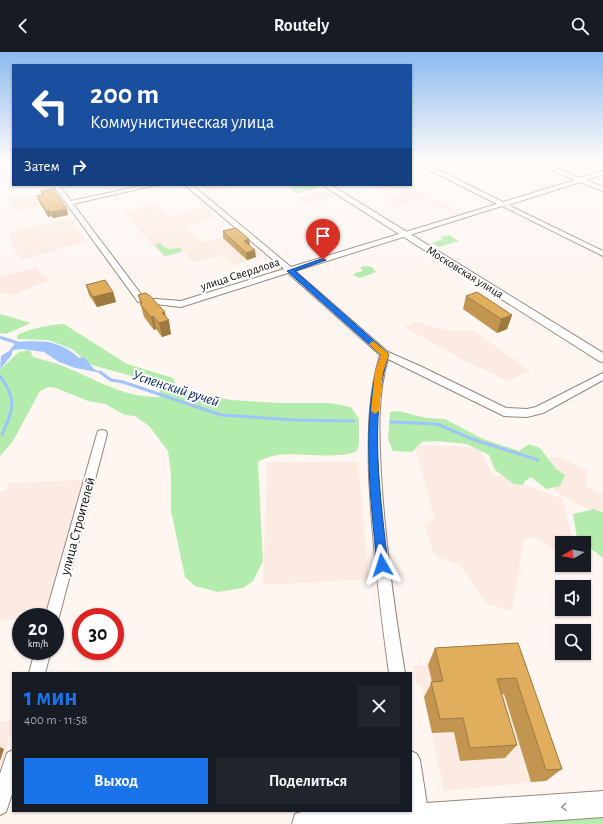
<!DOCTYPE html>
<html lang="ru">
<meta charset="utf-8">
<style>
body{margin:0;font-family:"Alegreya Sans",sans-serif;background:#20242c;color:#f1f3f6;height:100vh;display:flex;flex-direction:column;font-size:15px;white-space:nowrap}
*{box-sizing:border-box;margin:0}
p{font-size:13px;color:#9ea1a6}
.icon{flex:none;width:22px;height:22px;fill:none;stroke:currentColor;stroke-width:2;stroke-linecap:round;stroke-linejoin:round}
.map{position:relative;flex:1;overflow:hidden}
.side{position:absolute;left:12px;top:620px;width:400px;height:140px;display:flex;flex-direction:column;background:#171b24;border-radius:0px;box-shadow:0 1px 3px #0004}
.side>*{flex:none}
.guide{position:absolute;left:12px;top:12px;width:400px;height:122px;border-radius:0px;box-shadow:0 1px 3px #0004;background:#1a4fa0;color:#fff;overflow:hidden}
.needle{width:26px;rotate:261deg}
.controls{position:absolute;left:555px;top:484px;display:grid;gap:8px}
.controls a{display:grid;place-items:center;width:36px;height:36px;border-radius:0px;background:#171b24;box-shadow:0 1px 3px #0004;font-size:20px}
.speed{position:absolute;left:12px;top:556px;display:flex;gap:8px;font-size:20px;font-weight:700;text-align:center}
.speed>*{display:grid;place-content:center;width:52px;height:52px;border-radius:50%;background:#171b24;box-shadow:0 1px 3px #0004;line-height:1}
.speed small{font-size:10px;font-weight:400}
.speed .limit{border:6px solid #d22;background:#fff;color:#111}
.pin{position:absolute;display:grid;place-items:center;width:34px;height:34px;color:#fff;margin:-41px -17px;border-radius:50% 50% 50% 0;rotate:-45deg;box-shadow:0 0 4px #0007}
.pin .icon{rotate:45deg}
.me{position:absolute;width:44px;margin:-22px;rotate:354deg;stroke-linejoin:round;filter:drop-shadow(0 0 3px #0008)}
.turn{display:flex;align-items:center;gap:14px;height:84px;padding:0 12px;font-size:18px}
.turn .icon{width:52px;height:52px;stroke-width:2.5}
.turn b{display:block;font-size:28px;line-height:34px}
.then{display:flex;align-items:center;height:38px;padding:0 12px;background:#0003;gap:8px;font-size:15px}
.round{display:grid;place-items:center;flex:none;width:42px;height:42px;border-radius:0px;background:#20242c}
.overview{display:flex;align-items:center;justify-content:space-between;height:68px;padding:0 12px}
h1{font-size:24px;font-weight:700;line-height:30px;color:#1a73e8}
.action{display:flex;gap:8px;margin-top:auto;padding:8px 12px}
.action a{flex:1;height:46px;border-radius:0px;background:#1a73e8;color:#fff;font-size:16px;font-weight:700;line-height:46px;text-align:center}
.action a+a{background:#20242c;color:#f1f3f6}
header{display:flex;justify-content:space-between;align-items:center;height:52px;padding:0 12px;background:#171b24;font-size:18px;font-weight:700}
.map>svg:first-child{display:block}
</style>
<header><svg class="icon" aria-label="back" viewBox="0 0 24 24"><path d="M15 5l-7 7 7 7"/></svg>Routely<svg class="icon" aria-label="search" viewBox="0 0 24 24"><circle cx="10" cy="10" r="6"/><path d="M15 15l6 6"/></svg></header>
<div class="map">
<svg width="603" height="772" viewBox="0 0 603 772">
<rect width="100%" height="100%" fill="#fff6f2"/>
<path fill="#fcebe2" d="M583,131L594,135L576,141L565,137Z
M198,133H239L207,140Z
M374,133H400L410,138L416,136L461,160L453,162L425,147L394,156L382,149L400,141L389,135L383,137Z
M324,139L334,145L308,153L298,146Z
M33,143L40,155L15,160L8,146Z
M154,152L168,164L206,155L217,165L185,174L202,191L237,182L262,204L234,213L224,202L193,210L184,200L165,206L122,160Z
M71,166L86,189L21,208L13,195L8,180Z
M36,215L40,220L51,228L10,244L5,240L0,242V225Z
M417,270L442,278L474,279L530,319L507,329L461,307L404,275Z
M414,393L479,395L493,423L520,425L523,432L563,447L573,491H562V498H559L531,485L524,488L512,559L486,552L460,513L435,504L424,473L435,466Z
M549,405L562,406L588,419L586,433L603,443V464L575,451L555,439Z
M267,410H358L369,527L263,533Z
M84,428L44,565H21V567L0,569V439H5L8,431Z
M507,607L546,729L444,739L422,636L416,632L413,614Z
M13,668V674L0,719V670Z"/>
<path fill="#b4ecad" d="M301,133H315L319,136L297,142L289,136Z
M449,183L459,189L439,195L432,191L443,187L440,185Z
M160,191C167,199 171,197 180,196L182,197L180,200L165,204L154,192Z
M364,214L372,215L376,220L360,226L353,223L355,221L363,219L360,216Z
M0,262L31,271L6,282L0,281Z
M64,272L127,312L173,326L177,336L185,340L231,348L280,351H330L351,355L359,367V393L356,400C350,401 344,403 338,403C312,406 281,396 258,410L263,509L253,529L243,536L218,540L195,534L185,525L171,459V422L168,399L149,374L135,364L125,363L105,352L88,349L56,336L48,335L40,339L13,389L0,404V317L19,300L30,298L33,305C43,308 53,310 63,314C95,327 124,346 160,345V339L135,325L89,312L72,297L48,288L17,287V283C33,276 47,273 64,272Z
M398,359L427,366L445,367L483,387L519,399L529,392L540,396L556,417L565,423L560,434L546,437L531,425L525,429L523,433L514,432L495,418L489,403L467,392L436,389L422,390L412,400L393,399L388,387L390,360Z
M594,457L603,461V506L577,486L573,462Z
M603,762V772H500Z"/>
<path fill="#a0c2fd" d="M32,289C37,290 42,289 48,290C59,292 71,298 79,306L84,305L94,317L102,321L75,316L59,310L44,300L22,297L13,298L11,304L0,317L1,304L9,299L16,290Z"/>
<g fill="none" stroke-linecap="round" stroke-linejoin="round">
<path stroke="#a0c2fd" stroke-width="2" d="M0,285L5,287"/>
<path stroke="#a0c2fd" stroke-width="3" d="M2,286L18,291
M100,320L111,328L123,330L221,363L295,368L354,369
M0,324C18,349 13,356 2,383
M391,370L437,372L472,387L538,408"/>
<defs>
<path id="minor" d="M414,110H421L503,150L575,128L535,111L534,110H541L581,126L603,119V123L586,128L603,135V139L580,130L508,153L603,199V204L502,154L295,219L388,300L420,314L506,356L527,357L536,355L603,321V328L543,361L527,365L504,364L388,307C377,344 379,383 381,422C385,489 394,555 405,621H389C380,555 372,490 369,424C368,383 368,342 380,303L288,221L181,255L138,250L53,133H59L71,149L145,133H156L73,152L144,246L181,249L284,217L185,133H192L291,215L497,152Z
M102,378L106,379L107,382L59,565L57,570L55,571V565H45L97,382L98,379Z
M35,599H51L45,621H29Z
M13,698V739L6,760L0,763V722L7,701Z
M411,699L417,702L420,708L430,772H412L410,759Z"/>
<path id="tertiary" d="M322,133H331L603,301V310L599,309Z"/>
<path id="secondary" d="M603,739V765L503,772H292L295,762L304,759H411V752Z"/>
</defs>
<use href="#minor" stroke="#98867b" stroke-width="2"/>
<use href="#tertiary" stroke="#98867b" stroke-width="2"/>
<use href="#secondary" stroke="#98867b" stroke-width="2"/>
<use href="#minor" fill="#fff" fill-rule="evenodd"/>
<use href="#tertiary" fill="#fff" fill-rule="evenodd"/>
<use href="#secondary" fill="#fff" fill-rule="evenodd"/>
</g>
<path fill="#c29651" d="M41,139L67,157L68,163L53,166L51,164L48,165L39,150L37,144L42,143Z
M223,179L249,187L250,194L256,205L247,208L223,186Z
M86,233L113,240L116,250L97,255L89,243Z
M138,243L166,264L171,282L162,285L156,277L154,278L144,265Z
M466,244L512,263L507,277L497,281L463,257Z
M518,591L562,717L546,729L531,730L504,642H502L517,693L505,706L460,709L454,680L432,681L424,645L432,630L428,613L435,596Z"/>
<path fill="#9e7a42" d="M67,157L68,163L53,166L51,160Z
M49,158L51,164L48,165L46,159Z
M249,187L250,195L244,189Z
M255,198L256,205L247,208L246,201Z
M113,240L116,250L97,255L93,245Z
M165,260L166,269L169,268L171,282L162,285L159,271L162,261Z
M512,263L507,277L497,281L501,267Z
M153,264L156,277L154,278L151,265Z
M0,695L4,697L0,709Z"/>
<path fill="#e1ae5e" stroke="#9e7a42" d="M53,137L67,157L51,160L49,158L46,159L37,144L43,143L41,139Z
M236,176L249,187L244,189L255,198L246,201L223,179Z
M105,228L113,240L93,245L86,233Z
M477,240L512,263L501,267L466,244Z
M145,241L149,243L165,260L162,261L169,268L159,271L153,264L151,265L140,252L142,251L138,243Z
M518,591L562,717L546,718L516,626L497,627L517,693L470,696L463,666L440,667L431,630L443,629L435,596Z"/>
<defs><path id="oneway-chevron" d="M-2-3.5L2.5 0L-2 3.5" fill="none" stroke-width="1.6" stroke-linecap="round" stroke-linejoin="round"/></defs>
<use stroke="#9f9d9c" href="#oneway-chevron" transform="translate(564 755) rotate(176)"/>
<linearGradient id="sky" x2="0" y2="1"><stop stop-color="#8bbaf0"/><stop offset="0.5" stop-color="#fffbf9"/><stop offset="1" stop-color="#fffbf9" stop-opacity="0"/></linearGradient>
<rect width="603" height="218" fill="url(#sky)"/>
<path fill="#1a73e8" stroke="#114b97" d="M321,207L326,208L295,219L389,302C368,362 381,451 388,513L386,517L382,518L379,517L377,513C371,451 360,362 381,303L287,219Z"/>
<path fill="#f59e0b" d="M373,289L389,302L383,320L379,359L375,362L371,359L375,320L381,303L369,292Z"/>
<g text-anchor="middle" stroke-width="4" stroke-linejoin="round" paint-order="stroke">
<g font-size="12" fill="#100a07" stroke="#fff">
<text transform="translate(465 220) rotate(32)" y="4">Московская улица</text>
<text transform="translate(240 222) rotate(-18)" y="4">улица Свердлова</text>
</g>
<g font-size="14" fill="#100a07" stroke="#fff">
<text transform="translate(77 474) rotate(-75)" y="5">улица Строителей</text>
</g>
<g font-size="15" font-style="italic" fill="#052866" stroke="#fff">
<text transform="translate(176 336) rotate(18)" y="5">Успенский ручей</text>
</g>
</g>
</svg>
<div class="controls">
<a><svg class="needle" viewBox="-14 -14 28 28"><path d="M0-13l5 13h-10z" fill="#e53935"/><path d="M0 13l5-13h-10z" fill="#9ea1a6"/></svg></a>
<a><svg class="icon" aria-label="sound" viewBox="0 0 24 24"><path d="M4 9h4l5-4v14l-5-4H4zM17 9q2 3 0 6"/></svg></a>
<a><svg class="icon" aria-label="search" viewBox="0 0 24 24"><circle cx="10" cy="10" r="6"/><path d="M15 15l6 6"/></svg></a>
</div>
<div class="speed"><div>20<small>km/h</small></div><div class="limit">30</div></div>
<div class="pin" style="left:323px;top:208px;background:#d93025"><svg class="icon" aria-label="arrive" viewBox="0 0 24 24"><path d="M6 21V4h12l-3 4 3 4H6"/></svg></div>
<svg class="me" style="left:382px;top:513px" viewBox="-20 -20 40 40"><path d="M0-17L14 15 0 8-14 15z" fill="#1a73e8" stroke="#fff" stroke-width="4"/></svg>
<div class="guide">
<div class="turn"><svg class="icon" aria-label="left" viewBox="0 0 24 24"><path d="M17 20v-9H6M10 6l-5 5 5 5"/></svg><div><b>200 m</b>Коммунистическая улица</div></div>
<div class="then">Затем<svg class="icon" aria-label="right" viewBox="0 0 24 24"><path d="M7 20v-9h11M14 6l5 5-5 5"/></svg></div>
</div>
<section class="side">
<div class="overview"><div><h1>1 мин</h1><p>400 m · 11:58</p></div><a class="round"><svg class="icon" aria-label="close" viewBox="0 0 24 24"><path d="M6 6l12 12M18 6L6 18"/></svg></a></div>
<div class="action"><a>Выход</a><a>Поделиться</a></div>
</section>
</div>
